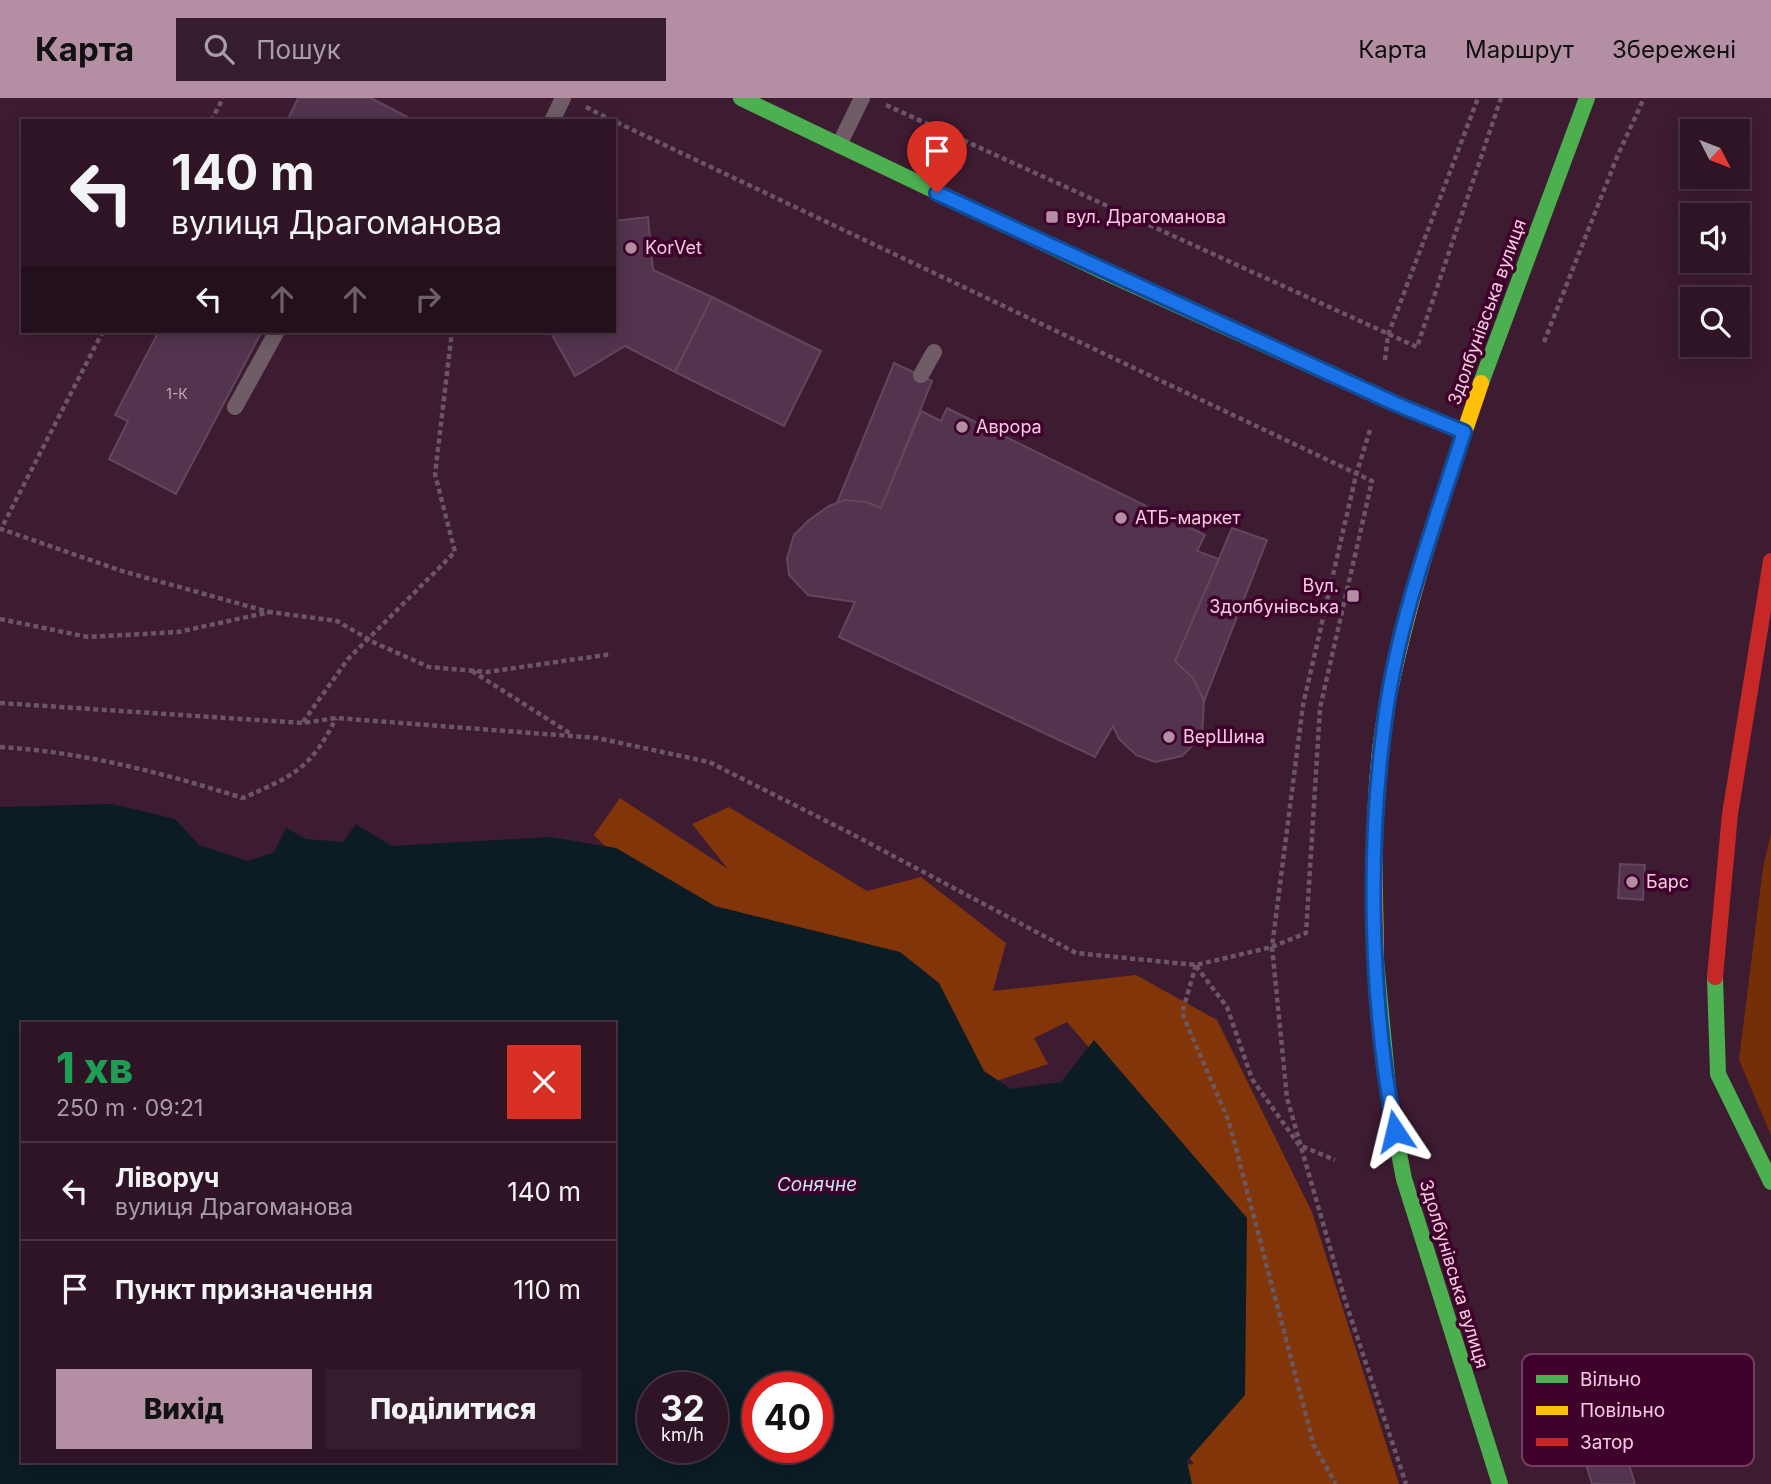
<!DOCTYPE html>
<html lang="uk">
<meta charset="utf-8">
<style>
body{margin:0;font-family:Inter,sans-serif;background:#361d2d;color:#f1f3f6;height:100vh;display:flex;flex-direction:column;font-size:26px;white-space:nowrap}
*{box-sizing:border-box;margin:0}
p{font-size:23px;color:#a79ea7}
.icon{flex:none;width:38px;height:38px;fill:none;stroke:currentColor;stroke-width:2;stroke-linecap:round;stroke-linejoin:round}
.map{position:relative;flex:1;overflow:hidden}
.details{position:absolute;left:21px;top:924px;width:595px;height:441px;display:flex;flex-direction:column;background:#2e1425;border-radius:0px;box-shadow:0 4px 18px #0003,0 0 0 2px #493342}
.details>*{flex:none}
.banner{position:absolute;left:21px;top:21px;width:595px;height:214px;border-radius:0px;box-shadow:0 4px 18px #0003,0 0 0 2px #493342;background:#2e1425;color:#f1f3f6;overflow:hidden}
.needle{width:46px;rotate:132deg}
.buttons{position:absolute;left:1680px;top:21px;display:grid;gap:14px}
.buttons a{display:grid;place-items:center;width:70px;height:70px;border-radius:0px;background:#2e1425;box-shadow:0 4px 18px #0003,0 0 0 2px #493342;font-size:35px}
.speed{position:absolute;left:637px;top:1274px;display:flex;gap:14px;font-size:35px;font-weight:700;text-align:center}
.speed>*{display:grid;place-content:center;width:91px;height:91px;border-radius:50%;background:#2e1425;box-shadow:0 4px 18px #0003,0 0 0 2px #493342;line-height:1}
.speed small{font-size:18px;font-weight:400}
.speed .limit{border:10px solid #d22;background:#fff;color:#111}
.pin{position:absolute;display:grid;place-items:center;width:60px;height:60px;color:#fff;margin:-72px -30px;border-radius:50% 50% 50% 0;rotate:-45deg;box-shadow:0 0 7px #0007}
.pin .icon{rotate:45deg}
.me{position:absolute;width:77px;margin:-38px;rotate:350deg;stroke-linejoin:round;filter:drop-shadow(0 0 5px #0008)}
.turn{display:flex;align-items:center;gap:24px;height:147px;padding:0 35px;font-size:32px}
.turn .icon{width:91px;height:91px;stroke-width:2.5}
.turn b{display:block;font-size:49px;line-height:60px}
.lanes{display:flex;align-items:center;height:66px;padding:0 35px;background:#0003;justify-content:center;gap:35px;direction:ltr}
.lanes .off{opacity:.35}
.round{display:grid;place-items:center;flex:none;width:74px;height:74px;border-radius:0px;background:#361d2d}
.headline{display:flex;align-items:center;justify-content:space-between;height:119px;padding:0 35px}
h1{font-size:42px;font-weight:800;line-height:52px;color:#1e9e55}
.cta{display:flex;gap:14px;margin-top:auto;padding:14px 35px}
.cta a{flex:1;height:80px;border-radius:0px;background:#b48ea3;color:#111;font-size:28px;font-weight:800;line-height:80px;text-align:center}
.cta a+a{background:#361d2d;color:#f1f3f6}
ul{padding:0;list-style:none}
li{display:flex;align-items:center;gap:21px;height:98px;padding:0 35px;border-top:2px solid #493342}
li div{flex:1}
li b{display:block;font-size:26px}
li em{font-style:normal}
header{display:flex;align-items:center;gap:42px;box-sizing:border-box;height:98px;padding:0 35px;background:#b48ea3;color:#111}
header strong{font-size:33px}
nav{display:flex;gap:38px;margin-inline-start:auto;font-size:24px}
.search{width:490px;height:63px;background:#361d2d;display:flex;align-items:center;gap:18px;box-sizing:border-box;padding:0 24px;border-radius:0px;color:#a79ea7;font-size:26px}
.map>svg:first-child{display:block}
</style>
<header>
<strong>Карта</strong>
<div class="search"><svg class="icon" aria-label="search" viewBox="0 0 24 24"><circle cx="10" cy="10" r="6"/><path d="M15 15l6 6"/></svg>Пошук</div>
<nav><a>Карта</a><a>Маршрут</a><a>Збережені</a></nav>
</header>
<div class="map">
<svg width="1771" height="1386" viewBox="0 0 1771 1386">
<rect width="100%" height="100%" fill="#3d1b31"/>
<path fill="#752f07" d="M1771,735V1037L1739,962L1763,770Z"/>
<path fill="#823509" d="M620,700L728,771L692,726L729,709L867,793L921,779L1006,845L993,893L1136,877L1217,922L1312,1114L1399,1386H1166L1150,1370L1194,1366L1170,1333L1211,1091L1067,924L1034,940L1048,966L981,988L664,808L594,737Z"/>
<path fill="#0b1c25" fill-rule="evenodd" d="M112,706L175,721L199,747L248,763L274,754L286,730L306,741L343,744L356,726L392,748L550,739L616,750L715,808L900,854L939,885L984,973L1011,991L1061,984L1094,942L1247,1120L1245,1297L1187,1363L1192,1386H0V709ZM23,926H614V1363H23ZM653,1290H712V1349H653ZM758,1290H817V1349H758Z"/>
<path fill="#53344f" stroke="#61475c" stroke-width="2" d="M298,0H371L415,23H287Z
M648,119L653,172L712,199L675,274L625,248L575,278L550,233H614V123Z
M712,199L821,253L784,328L675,274Z
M159,233H262L176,396L109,361L128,323L115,317Z
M894,265L932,283L881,410L866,404L845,402L837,405Z
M947,310L1205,437L1197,453L1219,461L1175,563L1193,580L1204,603L1202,638L1182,658L1155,664L1136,657L1119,641L1113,628L1095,659L839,539L855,504L808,497L789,477L787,460L794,437L809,422L829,408L845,402L866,404L881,410L921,313L941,323Z
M1232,430L1267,442L1204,603L1193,580L1175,563Z
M1620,766L1645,767L1643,802L1618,800Z
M1603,1281L1635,1386H1592L1564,1293Z"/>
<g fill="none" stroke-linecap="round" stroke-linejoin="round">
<path stroke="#6b5663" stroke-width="4.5" stroke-dasharray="5 3.5" stroke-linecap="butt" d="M886,7L1417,249L1501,0
M586,9L613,23
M211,23L223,0
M103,233L1,431L122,473L269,514
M1544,244L1617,59L1644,0
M1385,262L1388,237L1478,0
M1370,332L1356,377L1303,607L1272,849L1287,1000L1345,1202L1406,1386
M0,521L88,539L178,534L270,514L337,523L375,545L429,569L487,574L612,556
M472,573L571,636
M0,605L303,625L336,620L597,640L709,664L850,735L1076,855L1196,867L1272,849L1306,835L1320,610L1372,383L614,23
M303,624L348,561L455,454L435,376L452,233
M0,649C84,654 163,675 243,700C293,678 311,671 336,620
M1196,867L1182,915L1229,1024L1314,1348L1336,1386
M1196,868L1227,909L1252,981L1299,1047L1335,1062"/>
<path stroke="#6f5c67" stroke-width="16" d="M552,23L563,0
M839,47L862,0
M921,277L934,254
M235,309L277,233"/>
<path stroke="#4caf50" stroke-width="16" d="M741,0L1100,172L1351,286
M1481,285L1587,0
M1376,862L1390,1009L1404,1081L1500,1386
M1715,879L1718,976L1771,1084"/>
<path stroke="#ffc107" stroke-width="16" d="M1376,862C1375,781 1371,698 1385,618C1406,504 1444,394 1481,285"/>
<path stroke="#c62828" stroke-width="16" d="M1351,286L1464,334
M1715,879L1730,716L1771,463"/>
</g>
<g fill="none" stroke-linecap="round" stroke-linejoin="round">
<defs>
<path id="route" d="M937,95L1396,306L1464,334C1434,428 1398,523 1385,621C1367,751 1370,903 1395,1033"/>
</defs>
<use href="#route" stroke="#114b97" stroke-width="18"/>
<use href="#route" stroke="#1a73e8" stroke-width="12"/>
</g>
<g fill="#b48ea3" stroke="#40002c" stroke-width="2.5">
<rect x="1045" y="112" width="14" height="14" rx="3.5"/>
<circle cx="631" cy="150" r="7"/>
<circle cx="962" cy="329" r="7"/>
<circle cx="1121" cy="420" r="7"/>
<rect x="1346" y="491" width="14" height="14" rx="3.5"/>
<circle cx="1169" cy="639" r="7"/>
<circle cx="1632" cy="784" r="7"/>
</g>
<g text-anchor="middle" stroke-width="7" stroke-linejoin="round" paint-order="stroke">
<g font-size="14" fill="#cca6bc">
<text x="177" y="301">1-К</text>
</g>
<g font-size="18" fill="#f4cce1" stroke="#40002c" text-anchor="start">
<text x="1066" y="125">вул. Драгоманова</text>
<text x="645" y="156">KorVet</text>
<text x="976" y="335">Аврора</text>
<text x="1135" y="426">АТБ-маркет</text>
<text x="1339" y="494" text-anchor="end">Вул.<tspan x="1339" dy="21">Здолбунівська</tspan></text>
<text x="1183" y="645">ВерШина</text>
<text x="1646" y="790">Барс</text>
</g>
<g font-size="18" fill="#f4cce1" stroke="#40002c">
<text transform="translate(1487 214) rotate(-70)" y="6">Здолбунівська вулиця</text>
<text transform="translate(1454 1176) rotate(73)" y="6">Здолбунівська вулиця</text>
</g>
<g font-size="19" font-style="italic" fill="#c7e7f4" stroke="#40002c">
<text x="817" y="1093">Сонячне</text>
</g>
</g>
<rect x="1522" y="1256" width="232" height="112" rx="10" fill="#40002c" stroke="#763d62" stroke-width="2"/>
<rect x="1536" y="1277" width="32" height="8" fill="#4caf50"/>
<rect x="1536" y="1308" width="32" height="9" fill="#ffc107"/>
<rect x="1536" y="1340" width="32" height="8" fill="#c62828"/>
<g font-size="19" fill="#f4cce1">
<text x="1580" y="1288">Вільно</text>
<text x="1580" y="1319">Повільно</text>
<text x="1580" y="1351">Затор</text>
</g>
</svg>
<div class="buttons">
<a><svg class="needle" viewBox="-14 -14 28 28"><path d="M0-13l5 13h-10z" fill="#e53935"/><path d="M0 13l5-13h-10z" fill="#a79ea7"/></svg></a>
<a><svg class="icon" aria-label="sound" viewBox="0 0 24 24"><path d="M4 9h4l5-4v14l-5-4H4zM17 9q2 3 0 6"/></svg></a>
<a><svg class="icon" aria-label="search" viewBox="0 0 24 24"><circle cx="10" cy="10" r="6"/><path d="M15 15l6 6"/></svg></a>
</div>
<div class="speed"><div>32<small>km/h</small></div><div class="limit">40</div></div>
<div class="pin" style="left:937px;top:95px;background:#d93025"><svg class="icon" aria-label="arrive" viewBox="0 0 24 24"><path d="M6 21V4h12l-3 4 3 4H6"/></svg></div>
<svg class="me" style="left:1395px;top:1033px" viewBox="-20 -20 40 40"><path d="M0-17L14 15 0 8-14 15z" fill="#1a73e8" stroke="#fff" stroke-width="4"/></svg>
<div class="banner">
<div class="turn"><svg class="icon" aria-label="left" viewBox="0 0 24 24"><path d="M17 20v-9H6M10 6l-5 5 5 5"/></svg><div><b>140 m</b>вулиця Драгоманова</div></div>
<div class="lanes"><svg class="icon" aria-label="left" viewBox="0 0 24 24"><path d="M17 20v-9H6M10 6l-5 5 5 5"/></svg><svg class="icon off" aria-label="ahead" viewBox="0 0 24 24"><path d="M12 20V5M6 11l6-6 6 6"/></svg><svg class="icon off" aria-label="ahead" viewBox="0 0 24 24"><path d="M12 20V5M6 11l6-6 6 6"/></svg><svg class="icon off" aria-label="right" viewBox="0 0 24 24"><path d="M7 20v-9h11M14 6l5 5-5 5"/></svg></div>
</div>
<section class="details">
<div class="headline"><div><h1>1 хв</h1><p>250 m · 09:21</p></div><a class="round" style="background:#d93025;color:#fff"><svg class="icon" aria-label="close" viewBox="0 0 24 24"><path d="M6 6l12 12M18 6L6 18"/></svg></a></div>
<ul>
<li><svg class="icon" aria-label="left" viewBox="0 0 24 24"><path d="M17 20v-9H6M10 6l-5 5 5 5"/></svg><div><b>Ліворуч</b><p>вулиця Драгоманова</p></div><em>140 m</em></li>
<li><svg class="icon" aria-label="arrive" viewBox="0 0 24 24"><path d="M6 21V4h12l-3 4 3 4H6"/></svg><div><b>Пункт призначення</b></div><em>110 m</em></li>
</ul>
<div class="cta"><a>Вихід</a><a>Поділитися</a></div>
</section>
</div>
